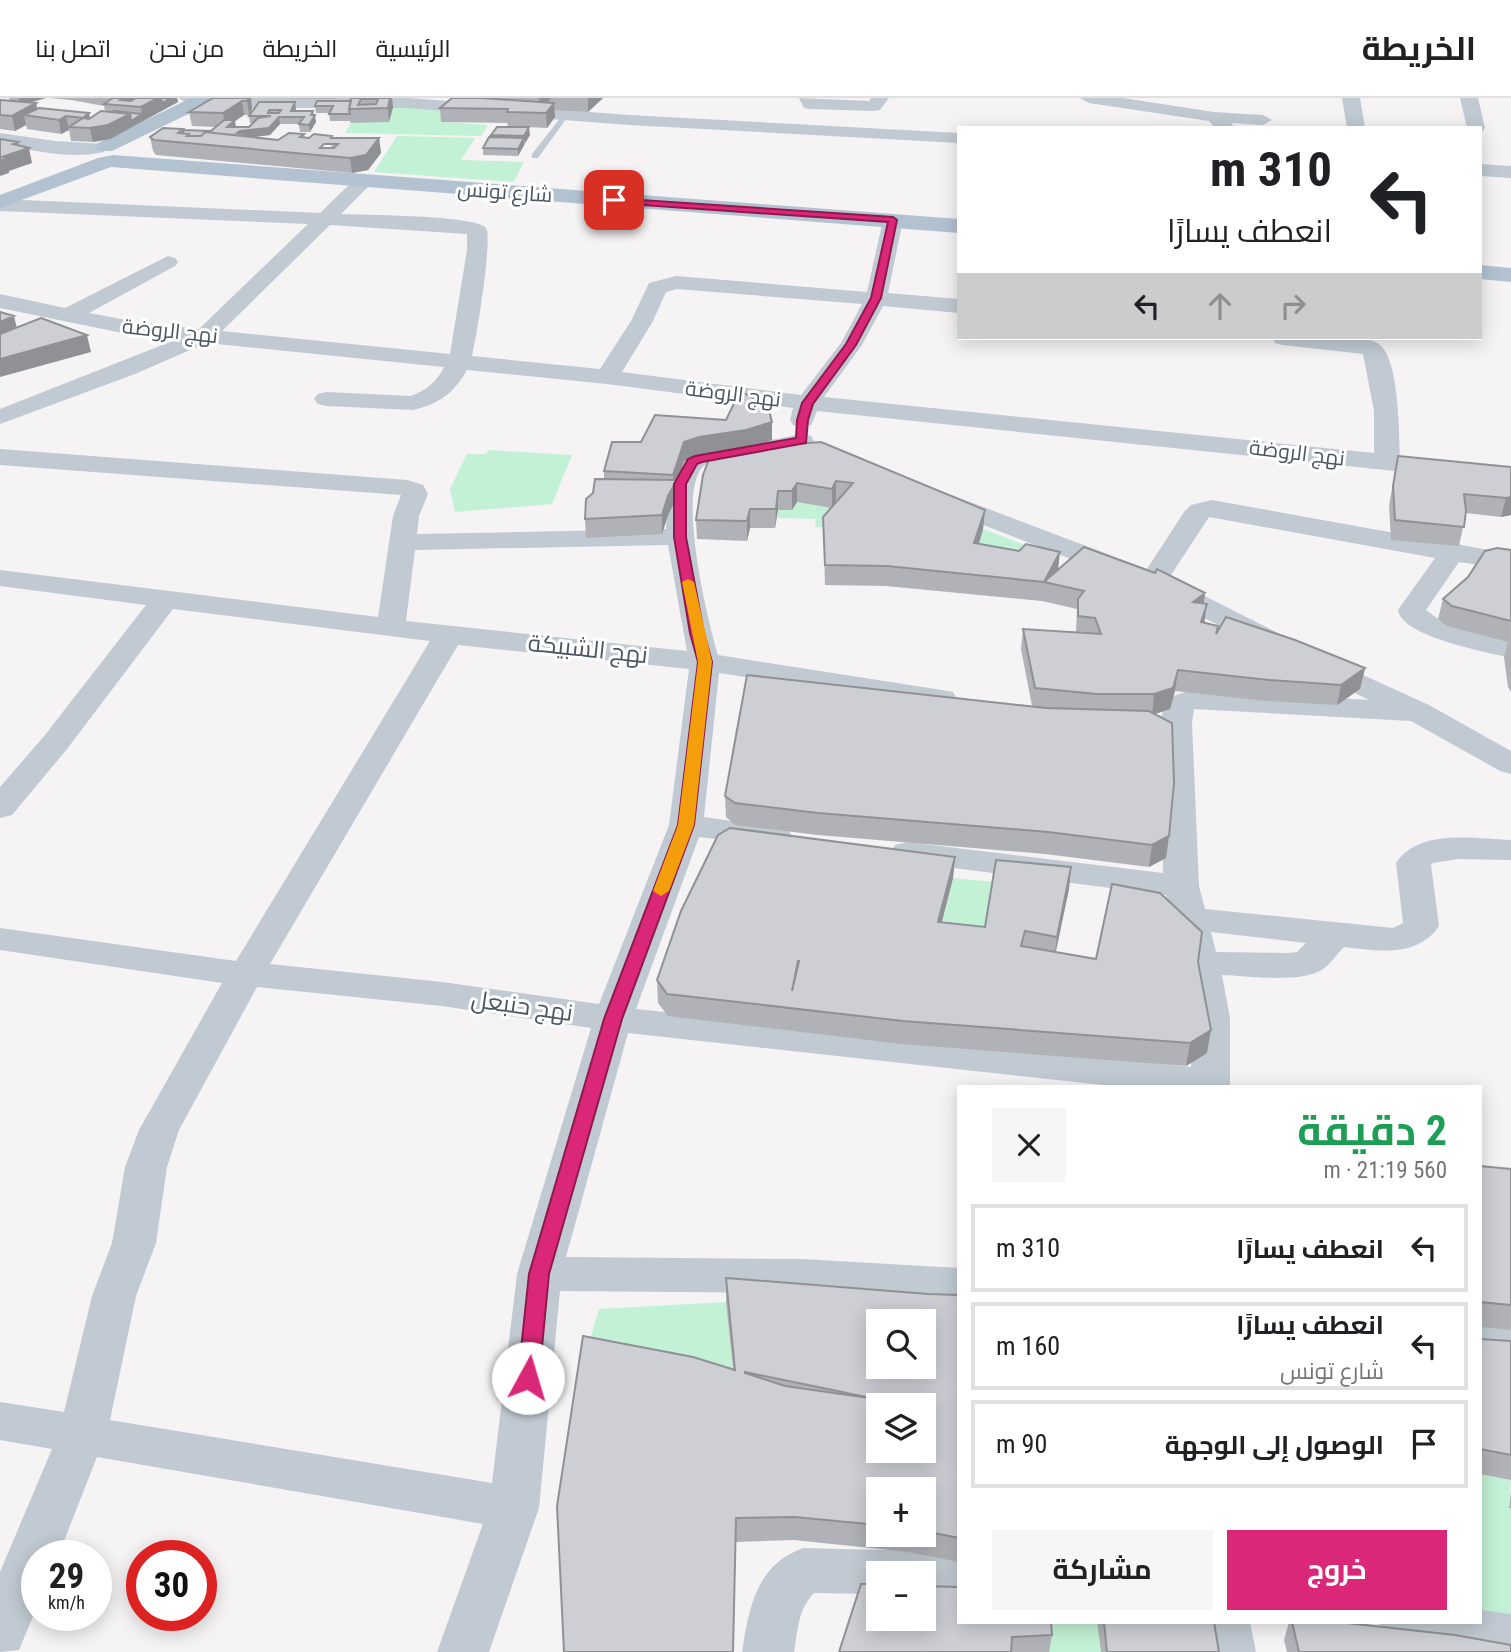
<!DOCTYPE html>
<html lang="ar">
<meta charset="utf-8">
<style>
body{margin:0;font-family:"Roboto Condensed",Cairo,sans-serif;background:#f6f6f6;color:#202124;direction:rtl;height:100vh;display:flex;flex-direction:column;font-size:26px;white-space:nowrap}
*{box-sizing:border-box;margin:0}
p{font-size:23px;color:#757577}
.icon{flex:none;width:38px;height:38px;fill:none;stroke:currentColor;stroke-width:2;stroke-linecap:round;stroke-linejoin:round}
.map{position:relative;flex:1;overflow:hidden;direction:ltr}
.sheet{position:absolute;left:957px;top:987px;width:525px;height:539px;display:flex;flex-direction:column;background:#fff;border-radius:0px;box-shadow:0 4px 18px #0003;direction:rtl}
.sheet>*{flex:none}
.hud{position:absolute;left:957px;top:28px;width:525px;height:214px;border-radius:0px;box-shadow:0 4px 18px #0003;direction:rtl;background:#fff;color:#202124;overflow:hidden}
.controls{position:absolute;left:866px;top:1211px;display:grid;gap:14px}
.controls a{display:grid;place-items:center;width:70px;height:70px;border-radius:0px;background:#fff;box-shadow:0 4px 18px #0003;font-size:35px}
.speed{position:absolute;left:21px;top:1442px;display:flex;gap:14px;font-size:35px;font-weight:700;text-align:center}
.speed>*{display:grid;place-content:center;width:91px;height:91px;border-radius:50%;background:#fff;box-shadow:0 4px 18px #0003;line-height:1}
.speed small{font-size:18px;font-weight:400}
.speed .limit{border:10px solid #d22;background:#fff;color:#111}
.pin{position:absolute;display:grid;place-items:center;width:60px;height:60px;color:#fff;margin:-30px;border-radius:14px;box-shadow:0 4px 10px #0006}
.me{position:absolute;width:77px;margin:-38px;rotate:6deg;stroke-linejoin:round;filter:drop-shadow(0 0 5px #0008)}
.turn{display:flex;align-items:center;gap:24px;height:147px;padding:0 35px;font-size:32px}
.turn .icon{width:91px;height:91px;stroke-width:2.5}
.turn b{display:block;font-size:49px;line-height:60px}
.lanes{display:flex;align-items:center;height:66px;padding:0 35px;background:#0003;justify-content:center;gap:35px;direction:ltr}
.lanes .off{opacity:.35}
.round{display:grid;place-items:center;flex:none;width:74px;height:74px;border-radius:0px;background:#f6f6f6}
.overview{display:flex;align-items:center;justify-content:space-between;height:119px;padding:0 35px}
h1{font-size:42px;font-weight:700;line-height:52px;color:#1e9e55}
.cta{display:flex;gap:14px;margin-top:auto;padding:14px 35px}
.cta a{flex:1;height:80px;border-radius:0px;background:#db2777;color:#fff;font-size:28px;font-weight:700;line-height:80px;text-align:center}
.cta a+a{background:#f6f6f6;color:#202124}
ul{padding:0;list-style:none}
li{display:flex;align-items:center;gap:21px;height:88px;margin:0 14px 10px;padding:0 21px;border:4px solid #e0e0e0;border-radius:0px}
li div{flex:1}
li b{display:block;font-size:26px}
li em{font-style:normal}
header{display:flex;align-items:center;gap:42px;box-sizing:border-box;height:98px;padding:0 35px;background:#fff;border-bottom:2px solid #e0e0e0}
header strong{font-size:33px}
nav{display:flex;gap:38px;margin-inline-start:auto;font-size:24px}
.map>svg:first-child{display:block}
</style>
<header>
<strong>الخريطة</strong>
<nav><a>الرئيسية</a><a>الخريطة</a><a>من نحن</a><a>اتصل بنا</a></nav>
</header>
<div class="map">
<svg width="1511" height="1554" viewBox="0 0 1511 1554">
<rect width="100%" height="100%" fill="#f5f3f3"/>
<path fill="#c3f1d5" d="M393,8L456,12L442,24L488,27L481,38L345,35L351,25Z
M397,38L475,40L461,62L524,64L514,84L374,74Z
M489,352L572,357L552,406L455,414L450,391L467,356H486Z
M836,402L853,404L830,430L815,429L816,421L778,420V412H792L797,404L831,409Z
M983,431L1057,459L973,464Z
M953,780L994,784L983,851L936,846Z
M726,1204L735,1295L584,1262L599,1211Z
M1481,1376L1511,1382L1509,1409L1511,1410V1535L1480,1524Z
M1045,1524H1097L1101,1554H1048Z"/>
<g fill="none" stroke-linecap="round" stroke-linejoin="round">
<path fill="#c1cad2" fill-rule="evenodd" d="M565,14L569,17L538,60H532V56Z"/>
<path fill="#c1cad2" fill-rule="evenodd" d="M178,0H409L629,17L959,35V45L629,27L407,10H252L187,5Z
M799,0L869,3L871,0H889L880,12L874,13L810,11L804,10Z
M1080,0H1123L1214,14L1263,17L1272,22L1263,27L1231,25L1235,30H1215L1209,23L1089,5Z
M1342,0H1360L1365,30H1347Z
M1460,0H1478L1485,30L1482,34L1480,30H1467Z
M1480,66L1511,68V80L1480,78Z
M364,77L374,83L341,116C363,117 476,117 486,130C493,140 476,242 472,258L600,271L631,223L649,185L676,178L867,194L883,122L886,118H900L903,122L888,195L959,201V215L883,208L862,247L824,299L1374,355V313L1363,256L1283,247L1275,245L1272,240C1295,239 1362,233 1380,247C1399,262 1399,334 1400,358L1511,369V385L817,313L811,327L802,329L793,327L790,322L793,310L607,286L467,272C454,295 439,306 413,312L326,308L318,306L314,301L318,296L326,294L411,298C426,292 437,284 444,269L206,245L135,276L0,326V311L175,242L137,238L0,210V196L65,210L168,158L175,160L178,164L175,168L89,215L137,224L199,231L308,126L0,113V101L320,115L357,79ZM330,127L467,136V152L450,256L222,233ZM677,191L862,206L841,245L801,297L622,274L653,223L666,194Z
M802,336L811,338L814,343L811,348L705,367C675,390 708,523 718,557L942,592L953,594L957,601L953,608L942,610L719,575L704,719L787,731L792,738L787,745L775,748L699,739L636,911L1191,969L1192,920L1182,865L1166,797L907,764L895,761L890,754L895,747L907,744L1163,775L1160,625C1166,599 1169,598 1194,592L1369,602L1308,572L1304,566L1308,560L1319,557L1429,607L1511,653V676L1500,673L1411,623L1194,611L1192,625L1199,788L1205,811L1393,830L1403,825L1396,765C1420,730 1474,741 1511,742V762L1458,761L1433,765L1431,767L1439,828C1418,860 1377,853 1344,849C1337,856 1329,868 1320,873C1297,885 1248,878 1222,877L1230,920V989H1120L628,935L566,1159L802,1161L959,1170V1204L802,1195L560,1193L539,1410L489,1554H437L483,1426L97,1359L58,1458H37V1509L19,1552L0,1554V1474L52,1351L0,1342V1304L64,1314L92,1198L112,1145L125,1069L139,1032L222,885L0,852V830L236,863L430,543L173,511L67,651L12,717L0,720V689L45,637L146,507L0,488V472L378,519L393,418L401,397L0,367V351L407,382L423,387L428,396L419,418L417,436L666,431L667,386L683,359ZM668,447L687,553L406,523L415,452ZM458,547L689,571L669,727L599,906L442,884L270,866ZM1211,834L1306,845L1297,854L1288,855L1216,854ZM257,889L442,908L591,930L517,1176L492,1385L110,1322L136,1198L156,1145L167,1069L179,1032Z
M941,393L1147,471L1184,414L1191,407L1212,402L1511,456V472L1459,464L1426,512L1441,523L1511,542V560C1487,554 1402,539 1398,512L1435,460L1209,419L1169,480L1278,535L1283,541L1278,547L1268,550L1258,547L1143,489L932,407L928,401L932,395Z
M1480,1215L1511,1218V1254L1480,1251Z
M803,1450L959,1454V1498H924V1475H878V1496L814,1495C798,1511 798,1532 794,1554H742C749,1510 756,1467 803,1450Z
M1480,1512L1511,1516V1554C1468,1554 1426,1554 1386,1541L1378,1524H1480Z
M1198,1524H1250L1256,1554H1204Z"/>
<path fill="#c1cbd6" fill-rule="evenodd" d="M0,35L55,43L104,46L107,50L104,54C72,62 32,52 0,47Z"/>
<path fill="#b3c2d1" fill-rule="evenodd" d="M191,0H215L213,4L112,53H98L95,49L98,45Z
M113,57L959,121V135L111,69L0,110V97L98,60Z
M1480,167L1511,170V184L1480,181Z"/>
</g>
<path fill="#b0b2b7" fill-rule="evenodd" d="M9,0H46L29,5H36L37,11L89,15L90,20L105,13L104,8L71,2L49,0H177L178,4L110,41L93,44L71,43L69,32L61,36L27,31L26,27L15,33L0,31V2L10,3Z
M213,0H251L252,11L249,17H244L235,23V29H249L253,25H250L249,18L259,4L296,11L295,13H313L316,24L310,34H300L299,26H280L270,37L252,39L278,42L304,36L305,40H309L332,38V40H379L381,55L368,72L352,75L156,57L153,53L150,39L183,31V32L211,33L216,29L192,28L189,14ZM324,46H331L332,50H320Z
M251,0H338L337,1H320Z
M351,0H392L393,9L389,24L351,25L350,23H330L329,15H316L315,8L351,3Z
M452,0H603L588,14L554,12L555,19L547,30L508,28L507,25L441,24L440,10Z
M491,37H530L518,58L483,57V50L492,39Z
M726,322L772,324V342L749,350L985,412L983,431L979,446L1058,471L1205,495L1204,506L1205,525L1217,533L1365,570L1360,591L1337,607L1266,603L1175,593L1170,611L1155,616L1169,738L1166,760L1149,769L1045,756L818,737L735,727L726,719L725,698L1032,608L1021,551L1023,531L1076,534L1077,511L1042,503L886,488L825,487L823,419L838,402H836L832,410L797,404L792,412H778L775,430H750L747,443L697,441L696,422L711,356L700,357L684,363L677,386V400L668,417L662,436L586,440L585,421L593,395L604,381V373L641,344Z
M1398,358L1511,369V417L1501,419L1466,415L1459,448L1391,442L1389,407Z
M1511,452V594L1508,589L1504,559L1508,544L1447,528L1438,521L1443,501Z
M955,759L953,780L942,824L985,829L1071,769L1069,791L1056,854L1096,861L1198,864L1207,955L1186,968L901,946L668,918L658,905L657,882Z
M1480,1068L1511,1071V1232L1480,1229Z
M726,1180L928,1196L959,1197V1464L908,1454L794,1442L736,1444L733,1271L726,1204ZM878,1391H924V1437H878Z
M1480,1241L1511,1243V1382L1480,1376Z
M1511,1393V1410H1509Z
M959,1489L1052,1537L1049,1554H839Z
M1097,1524H1214L1219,1554H1101Z
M1289,1524H1338L1511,1554H1287L1284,1542Z"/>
<path fill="#909195" d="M19,0H46L20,7Z
M124,0H137L126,8Z
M158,0H177L178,4L110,41L93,44L90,30L83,20L89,15L91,30L130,16H142L141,9Z
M249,0H251L252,11L249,17L247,3Z
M390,0H392L393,9L389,24L388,10Z
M539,0H550V2L540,11Z
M588,0H603L588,14Z
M242,3L244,17L235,23L236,29H225L223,15Z
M295,4L296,11L292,21L291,13Z
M36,5L39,19L24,17L26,27L15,33L12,18Z
M554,5L555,19L547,30L546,15Z
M313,13L314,20L315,17L316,24L310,34L309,27Z
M66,18L69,32L61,36L59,22Z
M279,19L280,26L270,37L245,40L237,35L240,33Z
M529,29L530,37L525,45L524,38Z
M379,40L381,55L368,72L352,75L350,60Z
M524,40V47L518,58V51Z
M18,44L20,53L29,50L32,65L9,73V75L0,78V62L13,46Z
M14,218L18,235L0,243V224Z
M87,237L91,254L0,279V261Z
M772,324V342L746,351L700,357L684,363L677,386V400L668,417L662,436V417L668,398L673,388V377L684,344L699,339Z
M836,383V402L832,410V391Z
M797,385V404L792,412V393Z
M778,393V412L775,430L776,411Z
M1511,399V417L1501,419L1506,400Z
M750,411V430L747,443V423Z
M985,412L983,431L973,464L974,445Z
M1060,454L1058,473L1044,484Z
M1205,495L1202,515L1193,504Z
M1207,506L1204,526L1201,524Z
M1365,570L1360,591L1337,607L1341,587Z
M1178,572L1175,593L1170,611L1152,617L1154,596Z
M1169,738L1166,760L1149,769L1152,747Z
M955,759L953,780L936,846L938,824Z
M1071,769L1069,791L1054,861L1057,839Z
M1211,932L1207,955L1186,968L1190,945Z"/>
<path fill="#cdcfd5" stroke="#909195" stroke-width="2" fill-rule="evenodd" d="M113,0H123L120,2L131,3L136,0H158L141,9L104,6Z
M161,0H171L162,5Z
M213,0H249L247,3H242L223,15L189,14Z
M351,0H390L388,10L349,11ZM361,1H378L376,6L358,7Z
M452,0H482L554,5L546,15L507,14L508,11L440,10Z
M0,2H1L36,5L12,18L0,17Z
M317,3H351L349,11L350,16H329L333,8H315Z
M259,4H295L291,13H313L311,17H315L309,27L299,26L304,19H279L269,30L240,33L237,35L245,36L243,38L205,34L201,38H189V36H183V32L211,33L224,22H235L227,29H249L258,20L271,18H249ZM269,12H281L279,15H268Z
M39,10L89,15L83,20L89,21L101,13L130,16L108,27L90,30L69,29L83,20L66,18L59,22L24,17Z
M114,13L142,16L131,23L130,16L112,14Z
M497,29H529L524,38L491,37Z
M163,30L183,31L178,35L189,36L187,38H201L205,34L278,42L289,35L304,36L300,39L309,40L314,36L332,38L331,40H379L366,57L350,60L154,42L150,39ZM324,46H338L334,50H320Z
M489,39L524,40L518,51L483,50Z
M0,41L18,44L13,46L29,50L2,59L6,60L0,62Z
M0,214L14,218L0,224Z
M41,220L87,237L0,261V236Z
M740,293L768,308L772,324L746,332L699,339L684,344L673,377L604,373L612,344H641L655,317L726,322Z
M821,344L985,412L974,445L1019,453L1026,446L1060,454L1044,484L1084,449L1155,475L1157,471L1205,495L1193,504L1207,506L1201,524L1218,528L1216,536L1226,519L1295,542L1365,570L1341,587L1269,582L1178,572L1173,590L1154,596H1097L1035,590L1023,531L1101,536L1095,520L1078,518V501L1084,493L1044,484L887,468L825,467L823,419L853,385L836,383L832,391L797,385L792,393H778L776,411H750L747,423L696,422L703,377L712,353Z
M1398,358L1511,369V399L1506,400L1464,396L1466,413L1464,429L1395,422L1393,388Z
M595,381L677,382L668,398L662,417L585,421L586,401L593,395Z
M1497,450L1511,452V523L1452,508L1443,501L1468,479L1485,453Z
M747,577L1046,610L1149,613L1172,625L1174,685L1169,738L1152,747L1048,734L818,715L735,705L725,698Z
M730,730L955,759L938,824L985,829L996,762L1071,769L1057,839L1025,833L1021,848L1096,861L1112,786L1160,795L1202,834L1198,864L1211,932L1190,945L903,923L667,896L657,882L681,813L718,737ZM798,863H799L792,893Z
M1480,1068L1511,1071V1207L1480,1204Z
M726,1180L928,1196L959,1197V1440L924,1433V1391H878V1427L795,1419L736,1420L733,1554H564L557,1408L583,1238L693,1259L735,1272ZM878,1223H924V1269H878ZM745,1274L876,1301L785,1288L745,1275ZM878,1307H924V1353H878Z
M1480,1241L1511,1243V1357L1480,1351Z
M861,1486H878V1521H924V1488L959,1489V1524H1051L1052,1537L1012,1539L1011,1554H839Z
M1104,1524H1214L1219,1554H1107Z
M1292,1524H1338L1455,1537L1511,1547V1554H1299Z"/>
<path fill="#db2777" stroke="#8e194d" stroke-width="2" d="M611,100L893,119L897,122L881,200L856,247L813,306L808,322L806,345L702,364L697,366L686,386V439L704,535L712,564L694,727L622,921L549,1176L539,1280L536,1286L528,1288L521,1286L518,1280L529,1176L604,921L678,727L698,564L690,535L674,439V386L688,361L695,358L796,340L797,322L802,305L846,246L871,200L888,124L614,105L611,104Z"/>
<path fill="#f59e0b" d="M688,481L694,484L712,564L694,727L669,793L661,798L653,793L678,727L698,564L682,484Z"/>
<g text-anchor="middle" stroke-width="6" stroke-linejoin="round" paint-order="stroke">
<g font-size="21" fill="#4a5661" stroke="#fff">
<text transform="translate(505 94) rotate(4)" y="7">شارع تونس</text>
<text transform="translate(170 233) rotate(6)" y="7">نهج الروضة</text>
<text transform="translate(733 296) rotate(7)" y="7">نهج الروضة</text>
<text transform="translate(1297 355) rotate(7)" y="7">نهج الروضة</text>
</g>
<g font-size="24" fill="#4a5661" stroke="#fff">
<text transform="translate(588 551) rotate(6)" y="8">نهج الشبيكة</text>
<text transform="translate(522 908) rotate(8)" y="8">نهج حنبعل</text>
</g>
</g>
</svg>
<div class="controls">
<a><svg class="icon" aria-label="search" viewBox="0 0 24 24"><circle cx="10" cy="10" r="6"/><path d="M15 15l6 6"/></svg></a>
<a><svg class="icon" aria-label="layers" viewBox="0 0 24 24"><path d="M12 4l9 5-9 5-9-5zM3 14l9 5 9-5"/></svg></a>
<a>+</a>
<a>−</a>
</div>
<div class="speed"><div>29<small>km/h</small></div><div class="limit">30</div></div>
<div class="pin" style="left:614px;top:102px;background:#d93025"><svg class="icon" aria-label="arrive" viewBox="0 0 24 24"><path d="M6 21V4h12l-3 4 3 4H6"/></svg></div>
<svg class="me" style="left:528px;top:1280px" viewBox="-20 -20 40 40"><circle r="19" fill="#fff"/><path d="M0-13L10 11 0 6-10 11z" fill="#db2777"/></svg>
<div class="hud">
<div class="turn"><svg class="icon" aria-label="left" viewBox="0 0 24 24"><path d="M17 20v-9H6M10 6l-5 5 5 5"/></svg><div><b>310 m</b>انعطف يسارًا</div></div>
<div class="lanes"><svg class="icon" aria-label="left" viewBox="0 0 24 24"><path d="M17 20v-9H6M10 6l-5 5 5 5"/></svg><svg class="icon off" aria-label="ahead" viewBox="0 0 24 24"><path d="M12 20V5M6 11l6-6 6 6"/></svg><svg class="icon off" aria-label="right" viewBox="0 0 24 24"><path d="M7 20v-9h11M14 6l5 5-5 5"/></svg></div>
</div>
<section class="sheet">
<div class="overview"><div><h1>2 دقيقة</h1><p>560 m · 21:19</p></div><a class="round"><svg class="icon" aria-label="close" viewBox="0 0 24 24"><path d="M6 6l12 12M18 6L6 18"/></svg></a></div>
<ul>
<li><svg class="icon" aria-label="left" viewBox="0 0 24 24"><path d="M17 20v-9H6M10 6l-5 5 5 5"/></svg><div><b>انعطف يسارًا</b></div><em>310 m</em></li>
<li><svg class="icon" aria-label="left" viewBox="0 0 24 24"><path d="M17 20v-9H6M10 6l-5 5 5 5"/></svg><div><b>انعطف يسارًا</b><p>شارع تونس</p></div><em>160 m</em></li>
<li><svg class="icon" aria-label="arrive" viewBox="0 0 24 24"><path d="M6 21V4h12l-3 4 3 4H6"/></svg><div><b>الوصول إلى الوجهة</b></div><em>90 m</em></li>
</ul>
<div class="cta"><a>خروج</a><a>مشاركة</a></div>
</section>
</div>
